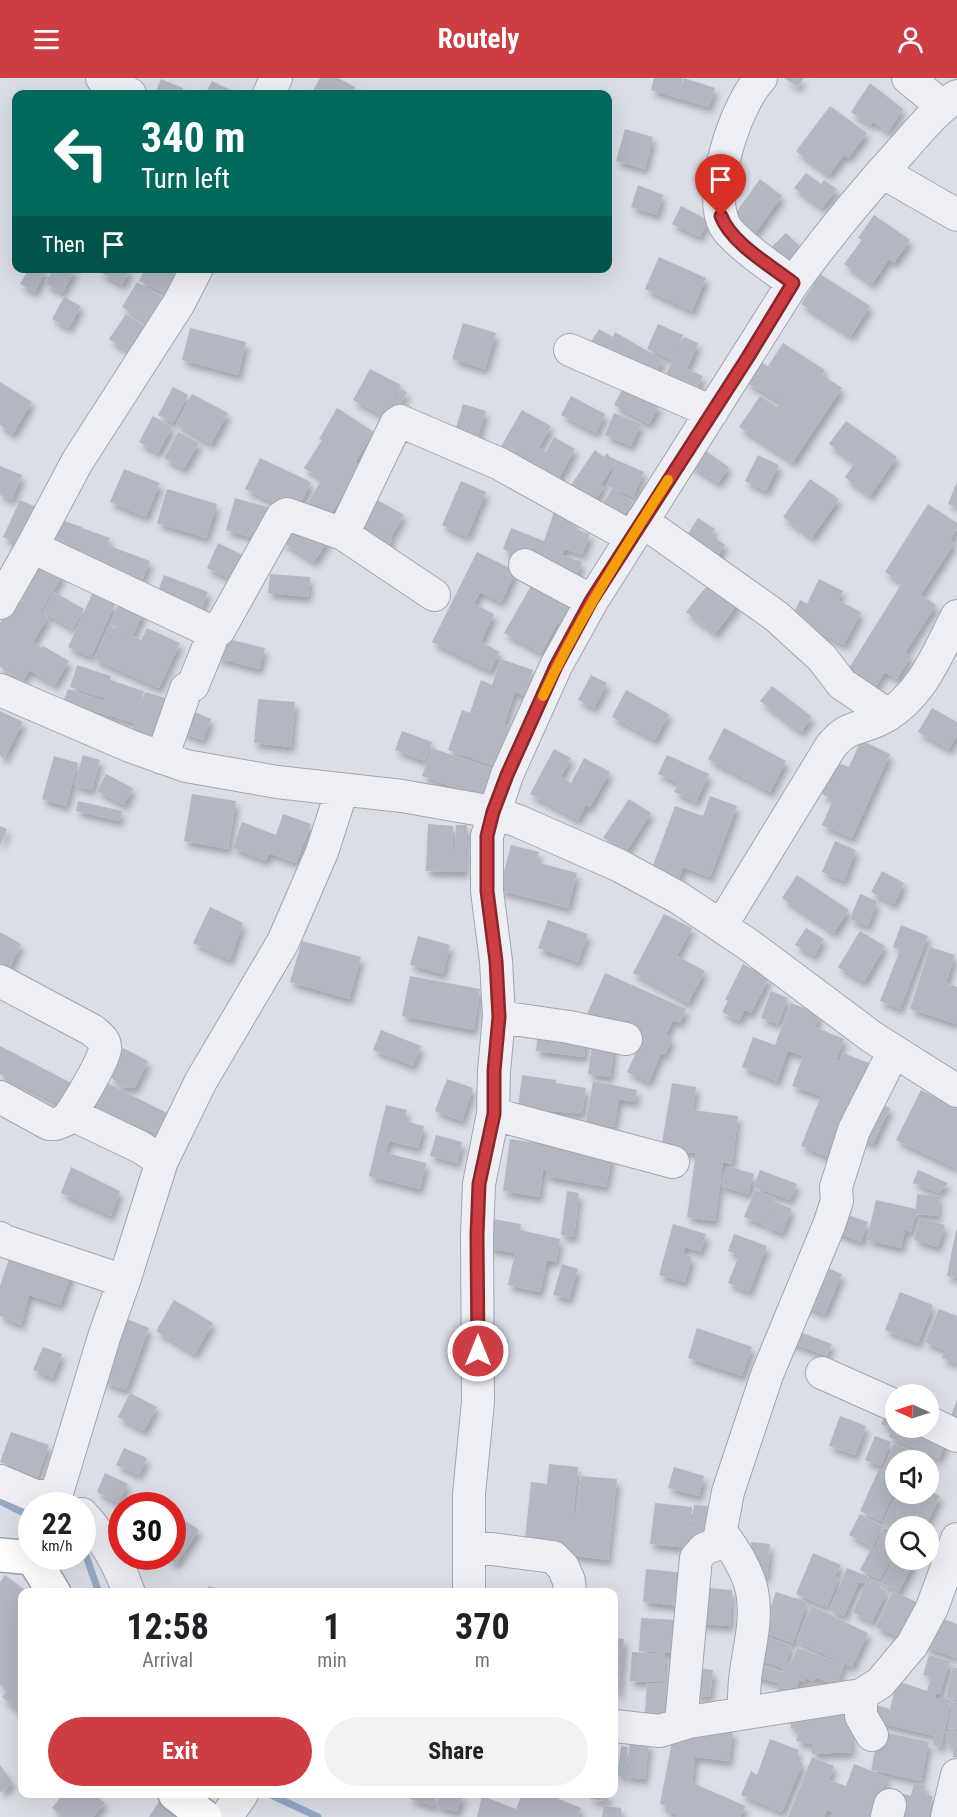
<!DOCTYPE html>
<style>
body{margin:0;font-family:"Roboto Condensed",sans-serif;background:#f2f2f2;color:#202124;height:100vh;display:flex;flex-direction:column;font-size:22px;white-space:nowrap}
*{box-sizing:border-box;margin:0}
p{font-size:20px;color:#757577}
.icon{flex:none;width:33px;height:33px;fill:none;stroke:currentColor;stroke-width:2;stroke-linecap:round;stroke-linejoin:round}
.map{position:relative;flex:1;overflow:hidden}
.sheet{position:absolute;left:18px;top:1510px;width:600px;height:210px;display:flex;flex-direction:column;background:#fff;border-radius:12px;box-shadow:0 6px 24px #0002}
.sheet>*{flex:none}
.guide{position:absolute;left:12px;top:12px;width:600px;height:183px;border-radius:12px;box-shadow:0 6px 24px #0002;background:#00695c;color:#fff;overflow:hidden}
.needle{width:39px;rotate:273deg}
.tools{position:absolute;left:885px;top:1306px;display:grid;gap:12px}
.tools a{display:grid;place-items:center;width:54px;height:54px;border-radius:50%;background:#fff;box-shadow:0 6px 24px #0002;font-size:30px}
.speed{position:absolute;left:18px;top:1414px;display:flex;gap:12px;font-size:30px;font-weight:700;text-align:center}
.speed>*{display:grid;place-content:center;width:78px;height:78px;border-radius:50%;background:#fff;box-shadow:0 6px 24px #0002;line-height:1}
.speed small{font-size:15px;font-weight:400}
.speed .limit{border:9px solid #d22;background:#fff;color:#111}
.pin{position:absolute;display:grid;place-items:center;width:51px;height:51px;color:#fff;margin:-62px -26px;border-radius:50% 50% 50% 0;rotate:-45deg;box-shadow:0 0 6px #0007}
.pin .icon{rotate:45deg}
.me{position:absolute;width:66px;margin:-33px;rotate:0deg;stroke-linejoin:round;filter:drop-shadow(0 0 4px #0008)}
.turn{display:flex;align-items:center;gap:21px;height:126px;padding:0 30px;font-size:27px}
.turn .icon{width:78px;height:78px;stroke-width:2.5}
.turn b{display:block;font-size:42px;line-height:51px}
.then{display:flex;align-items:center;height:57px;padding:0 30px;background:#0003;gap:12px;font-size:22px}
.eta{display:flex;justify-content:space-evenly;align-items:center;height:102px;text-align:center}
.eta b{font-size:36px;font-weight:700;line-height:42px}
.cta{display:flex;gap:12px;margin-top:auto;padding:12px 30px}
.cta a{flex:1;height:69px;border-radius:36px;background:#ce3d42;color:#fff;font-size:24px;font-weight:700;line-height:69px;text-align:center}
.cta a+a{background:#f2f2f2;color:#202124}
header{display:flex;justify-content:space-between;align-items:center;height:78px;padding:0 30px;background:#ce3d42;color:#fff;font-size:27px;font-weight:700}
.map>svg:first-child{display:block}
</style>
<header><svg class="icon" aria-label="menu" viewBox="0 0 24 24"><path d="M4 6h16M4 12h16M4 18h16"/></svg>Routely<svg class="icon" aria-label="person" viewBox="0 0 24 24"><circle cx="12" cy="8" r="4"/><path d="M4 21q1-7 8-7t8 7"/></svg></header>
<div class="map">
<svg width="957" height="1739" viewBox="0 0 957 1739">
<defs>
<filter id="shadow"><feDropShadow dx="3.5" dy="6" stdDeviation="3" flood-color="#0004"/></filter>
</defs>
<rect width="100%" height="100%" fill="#dbdee6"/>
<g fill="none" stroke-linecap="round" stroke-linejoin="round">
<path stroke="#95a8c7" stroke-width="7" d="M0,1423L32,1439
M82,1466L99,1515
M269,1716L318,1739"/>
</g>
<path fill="#b2b7c2" filter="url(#shadow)" d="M320,0H338L355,9L350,16H311Z
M654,0H683L680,13L684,0L715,10L709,29L651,12Z
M784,0H804L798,9Z
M161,1L183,10L181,16H155Z
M212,3L239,16H205Z
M870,5L903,31L888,54L873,44L870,47L851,34Z
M830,28L867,55L848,80L844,77L829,97L796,73Z
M625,51L653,59L645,91L616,83Z
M806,95L821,106L824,102L837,111L822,130L794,110Z
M760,101L782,118L754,157L732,140Z
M638,107L663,117L657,137L631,129Z
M681,128L708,142L700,159L672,146Z
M874,137L910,162L894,185L889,181L872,206L844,186L862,162L858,160Z
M786,155L805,173L785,194L764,176Z
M659,179L706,200L692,233L645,211Z
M29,190H47L35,214L20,206Z
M54,190H76L62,215L45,205Z
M102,190H131L122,207L100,194Z
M145,190H164L183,199L174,219L139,203Z
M820,196L870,228L851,258L801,226Z
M137,204L162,219L147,244L122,229Z
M64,219L81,228L69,250L52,241Z
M126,236L149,251L133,277L109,261Z
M463,245L496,255L485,291L452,281Z
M658,246L683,257L672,282L647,271Z
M190,250L246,264L238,297L182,282Z
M599,251L613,259L615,254L663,282L651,303L585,273Z
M684,259L698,265L687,291L703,298L692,321L661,307Z
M783,265L825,292L822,297L842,310L793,384L739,349L760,318L777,329L780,324H782L790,309L780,324L746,304L758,283L768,288Z
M370,291L401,307L385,339L353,322Z
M0,304L32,324L13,356L0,347Z
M624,308L659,328L649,346L614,327Z
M173,309L188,317L173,345L158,337Z
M401,311L407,314L395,336L389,333Z
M192,316L228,335L211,366L176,346Z
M571,318L605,336L596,355L561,337Z
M463,326L486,333L478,358L484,359L481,369L453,361Z
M337,330L374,354L355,384L361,387L324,447L300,437L322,401L304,390L322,362L319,361Z
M522,332L551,348L539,370L546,374L554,359L575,371L554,410L496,377Z
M614,335L641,346L631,368L605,357Z
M153,338L172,349L158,375L139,364Z
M846,343L897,379L870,418L845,399L855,385L829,366Z
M178,354L199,365L184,391L164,380Z
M700,369L729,389L718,405L689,386Z
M595,372L604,379L607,375L610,379L644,394L633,419L613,410L633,424L620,444L600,430L613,410L607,408L617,382L601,407L604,409L591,429L566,414Z
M758,377L779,387L766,413L745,403Z
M260,380L311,404L296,435L245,411Z
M0,388L22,397L12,422L0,417Z
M124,391L160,405L146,439L110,424Z
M810,401L839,421L812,460L783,439Z
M461,403L486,414L467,459L442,447Z
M957,404V429L948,426Z
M167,411L217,426L206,460L157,445Z
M235,420L271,430L261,462L226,452Z
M376,421L404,437L390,461L392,462L382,480L353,461Z
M20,422L36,429L19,466L3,459Z
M928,426L957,445V451L950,462L954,465L921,517L936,527L905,575L911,578L897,601L885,594L871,616L844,598L902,505L885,494Z
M554,434L575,442L573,450L590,456L582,477L565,471L562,477L582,484L575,502L523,481L503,471L511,450L544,463Z
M698,440L715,451L711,457L725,467L711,488L680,468Z
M61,442L82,449L73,473L82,450L110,460L107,467L150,483L142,503L51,470Z
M294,448L329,461L314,484L282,464Z
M218,465L247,479L235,503L207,490Z
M477,474L516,493L501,524L480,514L474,526L494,536L481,564L500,574L490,593L432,564Z
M37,482L63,496L51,517L25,502Z
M270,496L310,499L308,519L268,515Z
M164,497L208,514L200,536L155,522Z
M713,500L741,522L715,556L686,534Z
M535,501L546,506L541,515L556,523L560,516L574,523L561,547L557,545L541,575L504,555Z
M819,501L843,513L838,522L861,534L844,567L791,540L800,522L807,526Z
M26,503L50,517L41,533L17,519Z
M54,514L84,531L73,551L43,534Z
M92,516L115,526L91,579L68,569Z
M15,519L48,539L33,564L42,570L43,568L69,583L55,607L29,592L23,603L0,589V545Z
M120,523L144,533L133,557L110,546Z
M109,548L141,562L147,550L180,565L159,610L94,581Z
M224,560L265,570L259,591L217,580Z
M501,581L533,592L525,618L515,614L504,647L509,649L495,688L448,672L462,632L470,635L481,602L492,607Z
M77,587L111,598L110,602L144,613L134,645L63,624L68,611L104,623V620L70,609Z
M591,597L607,605L594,630L578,622Z
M772,608L812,639L801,654L760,623Z
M626,612L669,636L655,662L612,639Z
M145,614L175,623L159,670L130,660Z
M258,621L295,624L291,669L254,665Z
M932,630L957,644V657L949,671L918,654Z
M190,632L211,641L203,662L181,654Z
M0,633L23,644L4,681L0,678Z
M724,650L786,683L770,714L708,681Z
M402,653L432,664L425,683L395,672Z
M861,662L890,676L852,760L822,747L833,722L822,716L836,684L849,689Z
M432,670L495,692L485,720L422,698Z
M554,671L571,680L561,699L571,705L584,680L610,694L590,729L586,727L578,742L530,716Z
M83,677L100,682L92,712L74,707Z
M667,677L709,696L696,724L674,714L679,705L658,696Z
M54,678L78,685L66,728L42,721Z
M106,696L133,710L124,727L97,713Z
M192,716L236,723L228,771L184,763Z
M710,718L737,728L710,799L683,789L679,801L652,790L675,728L703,738Z
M629,721L651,735L626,774L603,760Z
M78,723L122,733L119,743L76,733Z
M283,736L311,746L296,785L269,775L266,783L233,770L242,744L276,757Z
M428,746L453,748L452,773H455L456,747H467L465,794L426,793Z
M0,748L7,751L0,768Z
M835,763L856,772L844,803L822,794Z
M511,767L539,774L536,784L577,795L568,830L499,812Z
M882,793L904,805L894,826L871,814Z
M797,797L849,832L834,855L782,820Z
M860,816L877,823L868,848L850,841Z
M210,829L243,845L230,882L193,865Z
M664,836L692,850L677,878L705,893L688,925L633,895Z
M548,842L588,856L578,884L538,870Z
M901,847L928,858L900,931L880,923L900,872L893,869Z
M806,850L824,861L814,878L795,867Z
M860,853L885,868L864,904L838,889Z
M0,854L21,866L10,890L0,885Z
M418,858L450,867L443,896L410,887Z
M302,863L361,879L349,921L290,904Z
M930,869L955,877L946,905L957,909V946L910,931Z
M743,886L769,900L751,935L745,932L739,943L722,934L728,923L725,922Z
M605,895L686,931L680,945L673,942L666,957L672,960L665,977L661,975L649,1004L627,994L640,966L585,941Z
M410,898L480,911L474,952L402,938Z
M771,913L788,920L778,946L761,940Z
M791,925L820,936L815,949L844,961L836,982L840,984L843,975L869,985L854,1032L848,1029L828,1079L801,1068L821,1018L792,1008L803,978L788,973L777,1003L742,989L753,959L775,967Z
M538,950L586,957L584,979L536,973Z
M381,952L421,968L413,988L373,972Z
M593,961L615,964L610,999L588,996Z
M0,968L73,1006L63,1028L0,996Z
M123,970L148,983L135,1010L122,1009L110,998Z
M522,997L556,1002V1005L586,1010L582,1036L552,1033L551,1043L517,1038Z
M97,1000L167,1035L156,1055L86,1027Z
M447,1001L473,1010L462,1043L435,1033Z
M593,1003L637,1012L635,1024L619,1021L614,1049L586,1044Z
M672,1005L696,1009L693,1032L738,1038L732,1086L723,1084L715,1143L687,1139L696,1075L661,1071Z
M921,1012L957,1030V1091L896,1062Z
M872,1022L890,1030L873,1066L855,1058Z
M386,1027L407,1032L404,1043L424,1048L418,1070L389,1063L386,1075L426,1085L420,1111L369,1098Z
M436,1057L462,1064L457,1085L430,1078Z
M510,1061L612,1076L606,1109L546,1098L547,1093L543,1092L539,1119L503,1113Z
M727,1088L754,1096L748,1116L721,1108Z
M71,1089L120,1113L111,1138L61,1115Z
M760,1092L797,1106L790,1122L754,1109Z
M918,1092L948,1105L939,1115L913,1105Z
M755,1112L775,1120L764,1147L744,1139Z
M567,1113L579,1115L574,1159L561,1157Z
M917,1116L939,1118L938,1138L916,1136L911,1154L905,1152L901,1170L867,1162L876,1122L916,1131Z
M775,1124L792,1131L782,1155L765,1148Z
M837,1133L868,1144L861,1164L830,1152Z
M920,1140L945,1147L938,1169L914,1162Z
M493,1141L521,1146L520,1152L560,1161L556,1184L547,1182L540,1214L508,1207L515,1175L487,1170Z
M673,1146L706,1156L701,1174L685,1169L683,1176L692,1179L685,1204L659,1197Z
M956,1152H957V1200L947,1198Z
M734,1156L767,1168L749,1214L728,1205L739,1177L728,1173Z
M11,1175L74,1190L60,1227L29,1217L21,1247L0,1238V1208Z
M562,1186L578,1191L569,1221L553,1217Z
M818,1186L842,1196L825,1236L803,1227Z
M900,1214L933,1227L918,1265L885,1252Z
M174,1222L213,1245L195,1276L156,1253Z
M939,1231L957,1238V1286L942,1280L948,1265L944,1272L925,1264Z
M127,1241L149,1250L126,1312L103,1304Z
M697,1250L752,1269L742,1298L688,1280Z
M792,1251L832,1266L827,1278L787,1263Z
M43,1269L62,1276L53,1300L33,1292Z
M130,1315L157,1329L144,1353L118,1339Z
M957,1322V1346L949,1343Z
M888,1330L896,1334V1350H928L949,1357L939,1381L889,1359L892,1350L881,1346Z
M840,1338L866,1348L855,1377L829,1368Z
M11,1354L49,1367L33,1411L12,1404L17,1390L0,1384Z
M875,1358L891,1364L881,1388L865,1382Z
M894,1366L918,1376L915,1383H896V1396L883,1390Z
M124,1370L147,1380L139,1397L116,1387Z
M920,1378L933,1383L929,1395L928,1383H918Z
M549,1386L578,1389L573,1435H577L581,1398L617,1401L608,1482L524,1471L531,1404L547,1406Z
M674,1389L704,1398L699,1418L668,1410Z
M879,1391L896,1399V1416H926L920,1429L893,1416L881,1443L860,1433Z
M105,1395L128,1406L118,1425L97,1414Z
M930,1413L940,1418L925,1449H912Z
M895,1419L920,1430L911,1449L896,1450L883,1444Z
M655,1425L692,1429L687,1470L650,1466Z
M694,1427L708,1428L703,1463L689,1461Z
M172,1434L199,1452L176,1486L165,1479H172Z
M860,1436L883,1449L872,1469L849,1457Z
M884,1450L896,1455V1479L875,1468Z
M751,1464L770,1466L767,1499L749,1498Z
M872,1469L892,1479L880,1502L860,1492Z
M928,1471L936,1474L932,1483L928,1482Z
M813,1475L841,1487L835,1499L839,1500L827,1529L796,1516Z
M893,1481L902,1485L904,1482H915L899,1514L881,1505Z
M847,1490L869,1499L866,1505L859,1504L844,1538L829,1532Z
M646,1491L684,1495L680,1528L643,1524Z
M5,1497L29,1515H22V1635L2,1619L7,1613L0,1607V1504Z
M872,1502L881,1506L880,1510L887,1513L872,1544L853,1534L866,1505L870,1506Z
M208,1508L230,1514V1515H206Z
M699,1509L732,1512L730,1548L695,1545Z
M893,1513L918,1525L901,1560L876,1549Z
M776,1514L807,1524L793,1565L762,1554Z
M812,1528L868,1555L852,1589L796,1563Z
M935,1538L957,1546V1580L924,1569Z
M641,1540L676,1542L674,1575L639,1573Z
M759,1557L791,1567L786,1585L792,1584L797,1570L844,1586L837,1607L816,1600L813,1603L805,1600L804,1604L799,1602L795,1618L777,1614L779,1605L749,1597L752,1586L783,1594L784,1590L752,1580Z
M614,1560L624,1561L619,1615L614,1614Z
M632,1574L665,1576L664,1604L630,1603Z
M929,1577L950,1583L940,1616H936V1620H946L953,1589L957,1590V1622L946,1620L951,1623L941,1669L933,1667L935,1658L868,1642L872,1626L890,1631L897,1603L927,1613L931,1599L923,1597Z
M697,1590L713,1592L710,1619L695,1618Z
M647,1605L670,1606L668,1636L645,1635Z
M953,1623L957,1624V1651L948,1650Z
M850,1628L852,1674L812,1676V1666L796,1663L799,1652L791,1650L790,1637Z
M733,1652L729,1683L695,1679L692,1705L746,1728L740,1739H676L677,1736L665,1734L666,1728L660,1726L674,1653Z
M879,1653L929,1664L921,1703L871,1692Z
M947,1653H957V1679H953L954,1667L946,1666Z
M770,1661L799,1672L795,1681L803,1685L782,1734L741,1717L751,1693L757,1697Z
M630,1663L649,1665L645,1701L626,1699Z
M621,1668L628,1669L624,1699L617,1698Z
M812,1679L834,1688L829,1702L846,1708L854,1686L887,1699L872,1739H831L833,1735L827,1732L824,1739H788Z
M0,1687L13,1705L0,1715Z
M914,1704L925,1707L923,1716L933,1718L928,1739H894L900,1715L911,1718Z
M63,1716H94L105,1725L93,1739H63L52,1730Z
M411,1716H437L433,1728L410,1721Z
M440,1716H463L457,1734L436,1728Z
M522,1716H547L581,1730L578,1739H525V1735L524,1739H477L482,1718L516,1731Z
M591,1716H608V1723L590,1721Z
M162,1719L193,1739H149Z
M604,1728L621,1730V1739H602Z"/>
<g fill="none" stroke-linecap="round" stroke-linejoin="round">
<defs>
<path id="minor" d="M102,0L130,16
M761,0C736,26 706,115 725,148C734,164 777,193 793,205
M908,0L942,28
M269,16L276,0
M882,94L957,137
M570,272L712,334
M642,443L776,538L822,580L842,606L888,637
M343,456L396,346L400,343L500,386L631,459
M32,469L214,555L219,552L282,439L287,436L343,456L434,517
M525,487L592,523
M0,525L32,469L77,384L179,225L197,190
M0,612L130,668L186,688L277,704L402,718L493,734L518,743L620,788L679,820L749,867L872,959L957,1013
M162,680L186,611L193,607L214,555
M721,848L831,668C851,644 862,653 886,638C923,616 938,574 957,538
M0,903L92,952C98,957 106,962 105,971C103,984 75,1031 66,1042L56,1046H49L0,1019
M499,939L569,949L626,961
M493,1036L673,1084
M162,1083L201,1003L283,864L322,774L342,712
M0,1160L4,1163L124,1203
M822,1295L896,1328
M928,1344L957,1358
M0,1403L35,1418H56L105,1256L124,1203L162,1083L140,1069L71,1036
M82,1436C103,1459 119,1485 129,1515
M722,1455C733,1470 748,1494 752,1513C758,1543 748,1572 745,1602C744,1613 744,1624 743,1635
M469,1468L553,1479L563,1489L569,1503L570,1515
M469,1515V1416L478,1324L477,1157L479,1106L493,1036L494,993L499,939L496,883L487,813V758L507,697L556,588L592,523L793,205C827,159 863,115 901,73C919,53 935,32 957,18
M861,1617V1638L872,1657
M681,1645L696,1480L704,1471L717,1466L719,1462L728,1414L767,1297L829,1147L837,1123L836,1109L854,1052L894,973
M614,1648L660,1653L689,1644L861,1617L880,1605L912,1567L932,1530L957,1461
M226,1739L242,1716
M887,1739L890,1727
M947,1739L957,1697"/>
<path id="major" d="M0,1477L33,1480L54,1515
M175,1716L205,1739"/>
</defs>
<use href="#minor" stroke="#a1a5b0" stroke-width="34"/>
<use href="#major" stroke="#9ba1b1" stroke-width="36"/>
<use href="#minor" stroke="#eeeff4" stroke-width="32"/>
<use href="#major" stroke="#fff" stroke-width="33"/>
</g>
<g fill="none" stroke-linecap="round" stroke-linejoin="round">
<defs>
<path id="route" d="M478,1273L477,1157L479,1106L494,1036V993L499,939L496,883L487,813V758L493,734L507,697L556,588L591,523L748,279L793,205C770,187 731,165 721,138"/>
</defs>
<use href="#route" stroke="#86282b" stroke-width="15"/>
<use href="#route" stroke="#ce3d42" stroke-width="10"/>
<path stroke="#f59e0b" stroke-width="10" d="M543,618C578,542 623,473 668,402"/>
</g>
</svg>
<div class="tools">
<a><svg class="needle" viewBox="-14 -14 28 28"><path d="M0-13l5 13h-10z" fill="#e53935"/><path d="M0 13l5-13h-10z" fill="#757577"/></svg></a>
<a><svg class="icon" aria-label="sound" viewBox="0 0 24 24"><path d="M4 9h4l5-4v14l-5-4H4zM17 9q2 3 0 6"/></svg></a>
<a><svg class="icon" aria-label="search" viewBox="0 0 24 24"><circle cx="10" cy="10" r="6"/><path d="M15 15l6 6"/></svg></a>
</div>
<div class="speed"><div>22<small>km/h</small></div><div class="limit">30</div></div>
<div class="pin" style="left:721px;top:138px;background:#d93025"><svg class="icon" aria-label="arrive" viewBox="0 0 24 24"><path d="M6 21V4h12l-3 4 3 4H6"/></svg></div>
<svg class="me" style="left:478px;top:1273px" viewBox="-20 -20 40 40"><circle r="17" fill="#ce3d42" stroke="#fff" stroke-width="3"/><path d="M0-11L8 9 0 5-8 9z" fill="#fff"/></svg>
<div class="guide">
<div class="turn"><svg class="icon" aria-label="left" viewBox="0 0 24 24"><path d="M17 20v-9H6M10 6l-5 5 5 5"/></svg><div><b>340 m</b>Turn left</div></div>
<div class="then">Then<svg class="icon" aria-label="arrive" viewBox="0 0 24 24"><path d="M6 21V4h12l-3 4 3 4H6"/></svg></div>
</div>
<section class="sheet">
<div class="eta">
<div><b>12:58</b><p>Arrival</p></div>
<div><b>1</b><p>min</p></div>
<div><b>370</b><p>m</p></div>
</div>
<div class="cta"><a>Exit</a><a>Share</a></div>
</section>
</div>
